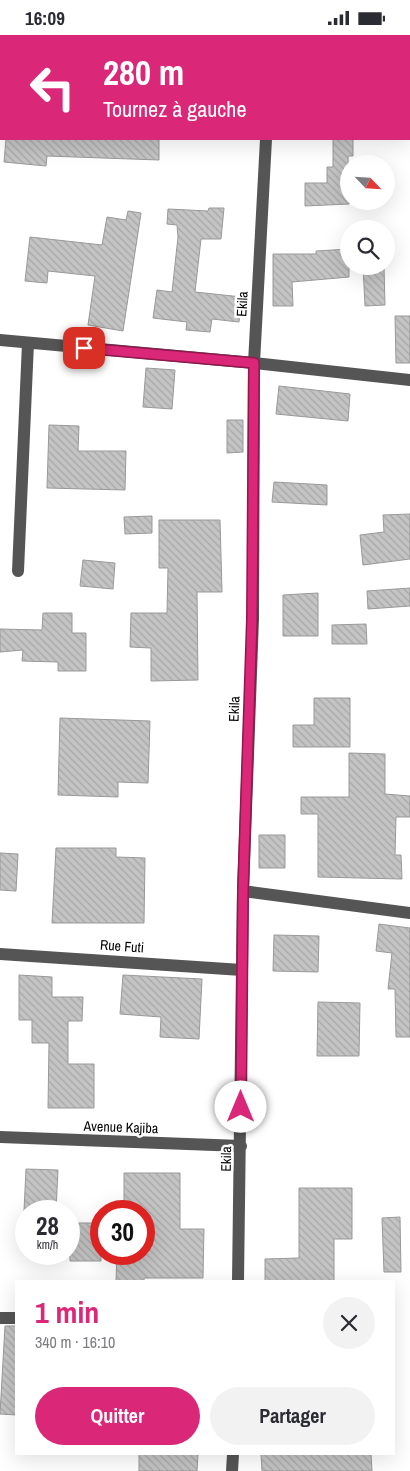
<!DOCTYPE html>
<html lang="fr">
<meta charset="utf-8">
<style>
body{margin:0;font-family:"Archivo Narrow",sans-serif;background:#f2f2f3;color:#2b2b33;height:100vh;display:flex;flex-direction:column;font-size:19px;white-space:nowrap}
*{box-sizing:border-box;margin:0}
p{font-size:16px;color:#7c7c81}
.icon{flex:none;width:28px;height:28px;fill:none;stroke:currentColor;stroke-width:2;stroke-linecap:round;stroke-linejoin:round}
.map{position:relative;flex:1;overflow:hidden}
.side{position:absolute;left:15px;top:1245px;width:380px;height:175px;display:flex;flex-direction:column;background:#fff;border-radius:0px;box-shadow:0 5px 20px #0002}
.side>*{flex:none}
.top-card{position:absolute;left:0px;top:0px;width:410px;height:105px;box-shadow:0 5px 20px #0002;background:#db2777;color:#fff;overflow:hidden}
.needle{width:32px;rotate:115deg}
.controls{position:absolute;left:340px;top:120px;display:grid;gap:10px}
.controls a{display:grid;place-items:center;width:55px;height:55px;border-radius:50%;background:#fff;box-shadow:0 5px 20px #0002;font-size:25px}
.speed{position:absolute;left:15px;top:1165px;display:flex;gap:10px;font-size:25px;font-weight:700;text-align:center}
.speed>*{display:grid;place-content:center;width:65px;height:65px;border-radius:50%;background:#fff;box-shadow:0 5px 20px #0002;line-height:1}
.speed small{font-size:12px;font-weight:400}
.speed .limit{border:8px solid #d22;background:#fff;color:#111}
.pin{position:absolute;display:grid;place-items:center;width:42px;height:42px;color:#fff;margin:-21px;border-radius:10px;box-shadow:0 2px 8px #0006}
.me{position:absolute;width:55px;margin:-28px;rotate:0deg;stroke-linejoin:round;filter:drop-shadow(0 0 4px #0008)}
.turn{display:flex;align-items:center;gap:18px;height:105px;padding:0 20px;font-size:22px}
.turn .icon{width:65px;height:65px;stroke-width:2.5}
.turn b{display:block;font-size:35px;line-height:42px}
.round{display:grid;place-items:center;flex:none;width:52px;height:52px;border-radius:26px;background:#f2f2f3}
.summary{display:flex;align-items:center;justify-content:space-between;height:85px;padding:0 20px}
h1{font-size:30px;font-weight:700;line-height:38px;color:#db2777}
.primary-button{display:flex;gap:10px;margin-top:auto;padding:10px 20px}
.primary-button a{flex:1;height:58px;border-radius:30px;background:#db2777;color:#fff;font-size:20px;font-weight:700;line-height:58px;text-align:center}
.primary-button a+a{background:#f2f2f3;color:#2b2b33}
.status{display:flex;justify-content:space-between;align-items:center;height:35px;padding:0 25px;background:#fff;direction:ltr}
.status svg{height:14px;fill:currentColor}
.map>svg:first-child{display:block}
</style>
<div class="status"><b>16:09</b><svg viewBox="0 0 49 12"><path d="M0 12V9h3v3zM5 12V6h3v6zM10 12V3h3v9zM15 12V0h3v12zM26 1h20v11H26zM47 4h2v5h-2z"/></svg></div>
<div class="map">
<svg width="410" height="1436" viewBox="0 0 410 1436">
<defs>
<pattern id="building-back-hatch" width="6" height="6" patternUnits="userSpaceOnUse" patternTransform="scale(1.25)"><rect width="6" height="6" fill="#c4c4c4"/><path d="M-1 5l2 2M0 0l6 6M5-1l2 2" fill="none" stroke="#a7a7a7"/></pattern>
</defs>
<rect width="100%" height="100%" fill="#fff"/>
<path fill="url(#building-back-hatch)" stroke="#999" d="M6,104H159V125L47,121L46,131L4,127Z
M333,104H353V121H348L349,169L305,171V148H327V132H333Z
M209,173H224L221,204H201L195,257L242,262L239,287L212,284L210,297L186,295L187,287L153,283L157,255L172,257L178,202L177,190L167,189L168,174L208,176Z
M128,176L141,178L123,296L88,290L95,241L48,236L47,248L25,246L30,202L102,210L107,182L126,185Z
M349,214V242L292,247L293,271H273V219H316V216Z
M363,231H384L385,270L365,271Z
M395,281H410V328H396Z
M146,333L175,335L172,374L143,372Z
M279,351L350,359L348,386L276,379Z
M227,385H243V417L227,418Z
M49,390L79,391L78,416H126L125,455L47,453Z
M274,447L327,450V470L272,467Z
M410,479V524L363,530L360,500L384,497L383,480Z
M152,481V498L125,499L124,482Z
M159,485H220L222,557H197L198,645L151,646V613L130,612L131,578H167L168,533H159Z
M83,525L115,528L113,554L80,551Z
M410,553V571L368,574L367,556Z
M318,558V601H283V560Z
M43,578H72V598H86V636H58V627L22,626L23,615L0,617V594L42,595Z
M366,589L367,609H332V590Z
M314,663H350V712H293V690H314Z
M60,683L150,686L148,748L118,747V762L58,760Z
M349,718L385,719V759L410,761V782H396L395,820H401L402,844L318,842V779H301V762H349Z
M259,800H285V833H259Z
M56,813H116V822L145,823L144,888H52Z
M0,818L18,819L16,856L0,855Z
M379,889L410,893V1002H396L395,954H388L392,918L376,916Z
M274,900L319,901L318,937L273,936Z
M19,940L52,942V962H83L82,986H68V1029H94V1073H48L49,1008H32V985H19Z
M123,940L202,944L199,1004L160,1002L161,982L120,979Z
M318,967L360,968L359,1021H317Z
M26,1134L58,1135L56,1176H24Z
M124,1138H180V1194H204L203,1243H144V1246H116L117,1219H144V1176H124Z
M299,1153H352V1204H334V1246H265V1224L299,1223Z
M400,1182L401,1237H384L382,1183Z
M69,1188H101V1226H70Z
M5,1291H16V1380L0,1379Z
M139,1419H198L197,1436H139Z
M261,1419H371L372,1436H262Z"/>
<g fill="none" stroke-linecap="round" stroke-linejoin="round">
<path stroke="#555" stroke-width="12" d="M268,1V0
M0,305L254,328L410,345
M18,536L28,308
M243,856L410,878
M0,919L242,935
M0,1102L241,1111
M238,1246L243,856L253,584L254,328L266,104
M0,1283H16
M232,1436L233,1419"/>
</g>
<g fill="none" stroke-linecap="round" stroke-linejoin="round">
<defs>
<path id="route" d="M84,313L254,328L252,584L243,856L241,1072"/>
</defs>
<use href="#route" stroke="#8e194d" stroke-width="12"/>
<use href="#route" stroke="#db2777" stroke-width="9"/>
</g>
<g text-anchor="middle" stroke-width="5" stroke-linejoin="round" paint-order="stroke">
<g font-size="14" fill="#000" stroke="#fff">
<text transform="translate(242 269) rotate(-87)" y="5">Ekila</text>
<text transform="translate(234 674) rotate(-88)" y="5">Ekila</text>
<text transform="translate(122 911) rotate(4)" y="5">Rue Futi</text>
<text transform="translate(121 1092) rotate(2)" y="5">Avenue Kajiba</text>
<text transform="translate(226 1124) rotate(-89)" y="5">Ekila</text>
</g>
</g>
</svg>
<div class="controls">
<a><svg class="needle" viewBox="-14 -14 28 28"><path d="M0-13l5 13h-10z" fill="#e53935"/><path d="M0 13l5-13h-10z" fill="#7c7c81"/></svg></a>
<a><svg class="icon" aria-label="search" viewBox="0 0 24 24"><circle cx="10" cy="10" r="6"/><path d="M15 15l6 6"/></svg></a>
</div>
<div class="speed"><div>28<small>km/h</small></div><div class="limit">30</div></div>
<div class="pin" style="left:84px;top:313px;background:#d93025"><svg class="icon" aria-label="arrive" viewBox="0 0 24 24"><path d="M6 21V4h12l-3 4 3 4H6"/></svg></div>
<svg class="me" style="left:241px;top:1072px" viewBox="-20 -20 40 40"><circle r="19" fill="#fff"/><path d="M0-13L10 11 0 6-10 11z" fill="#db2777"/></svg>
<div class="top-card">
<div class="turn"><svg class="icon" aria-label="left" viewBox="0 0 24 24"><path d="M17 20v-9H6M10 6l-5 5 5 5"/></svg><div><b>280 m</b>Tournez à gauche</div></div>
</div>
<section class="side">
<div class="summary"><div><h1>1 min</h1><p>340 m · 16:10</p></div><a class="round"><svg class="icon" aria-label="close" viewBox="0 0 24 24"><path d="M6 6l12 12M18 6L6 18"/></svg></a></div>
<div class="primary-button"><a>Quitter</a><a>Partager</a></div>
</section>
</div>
